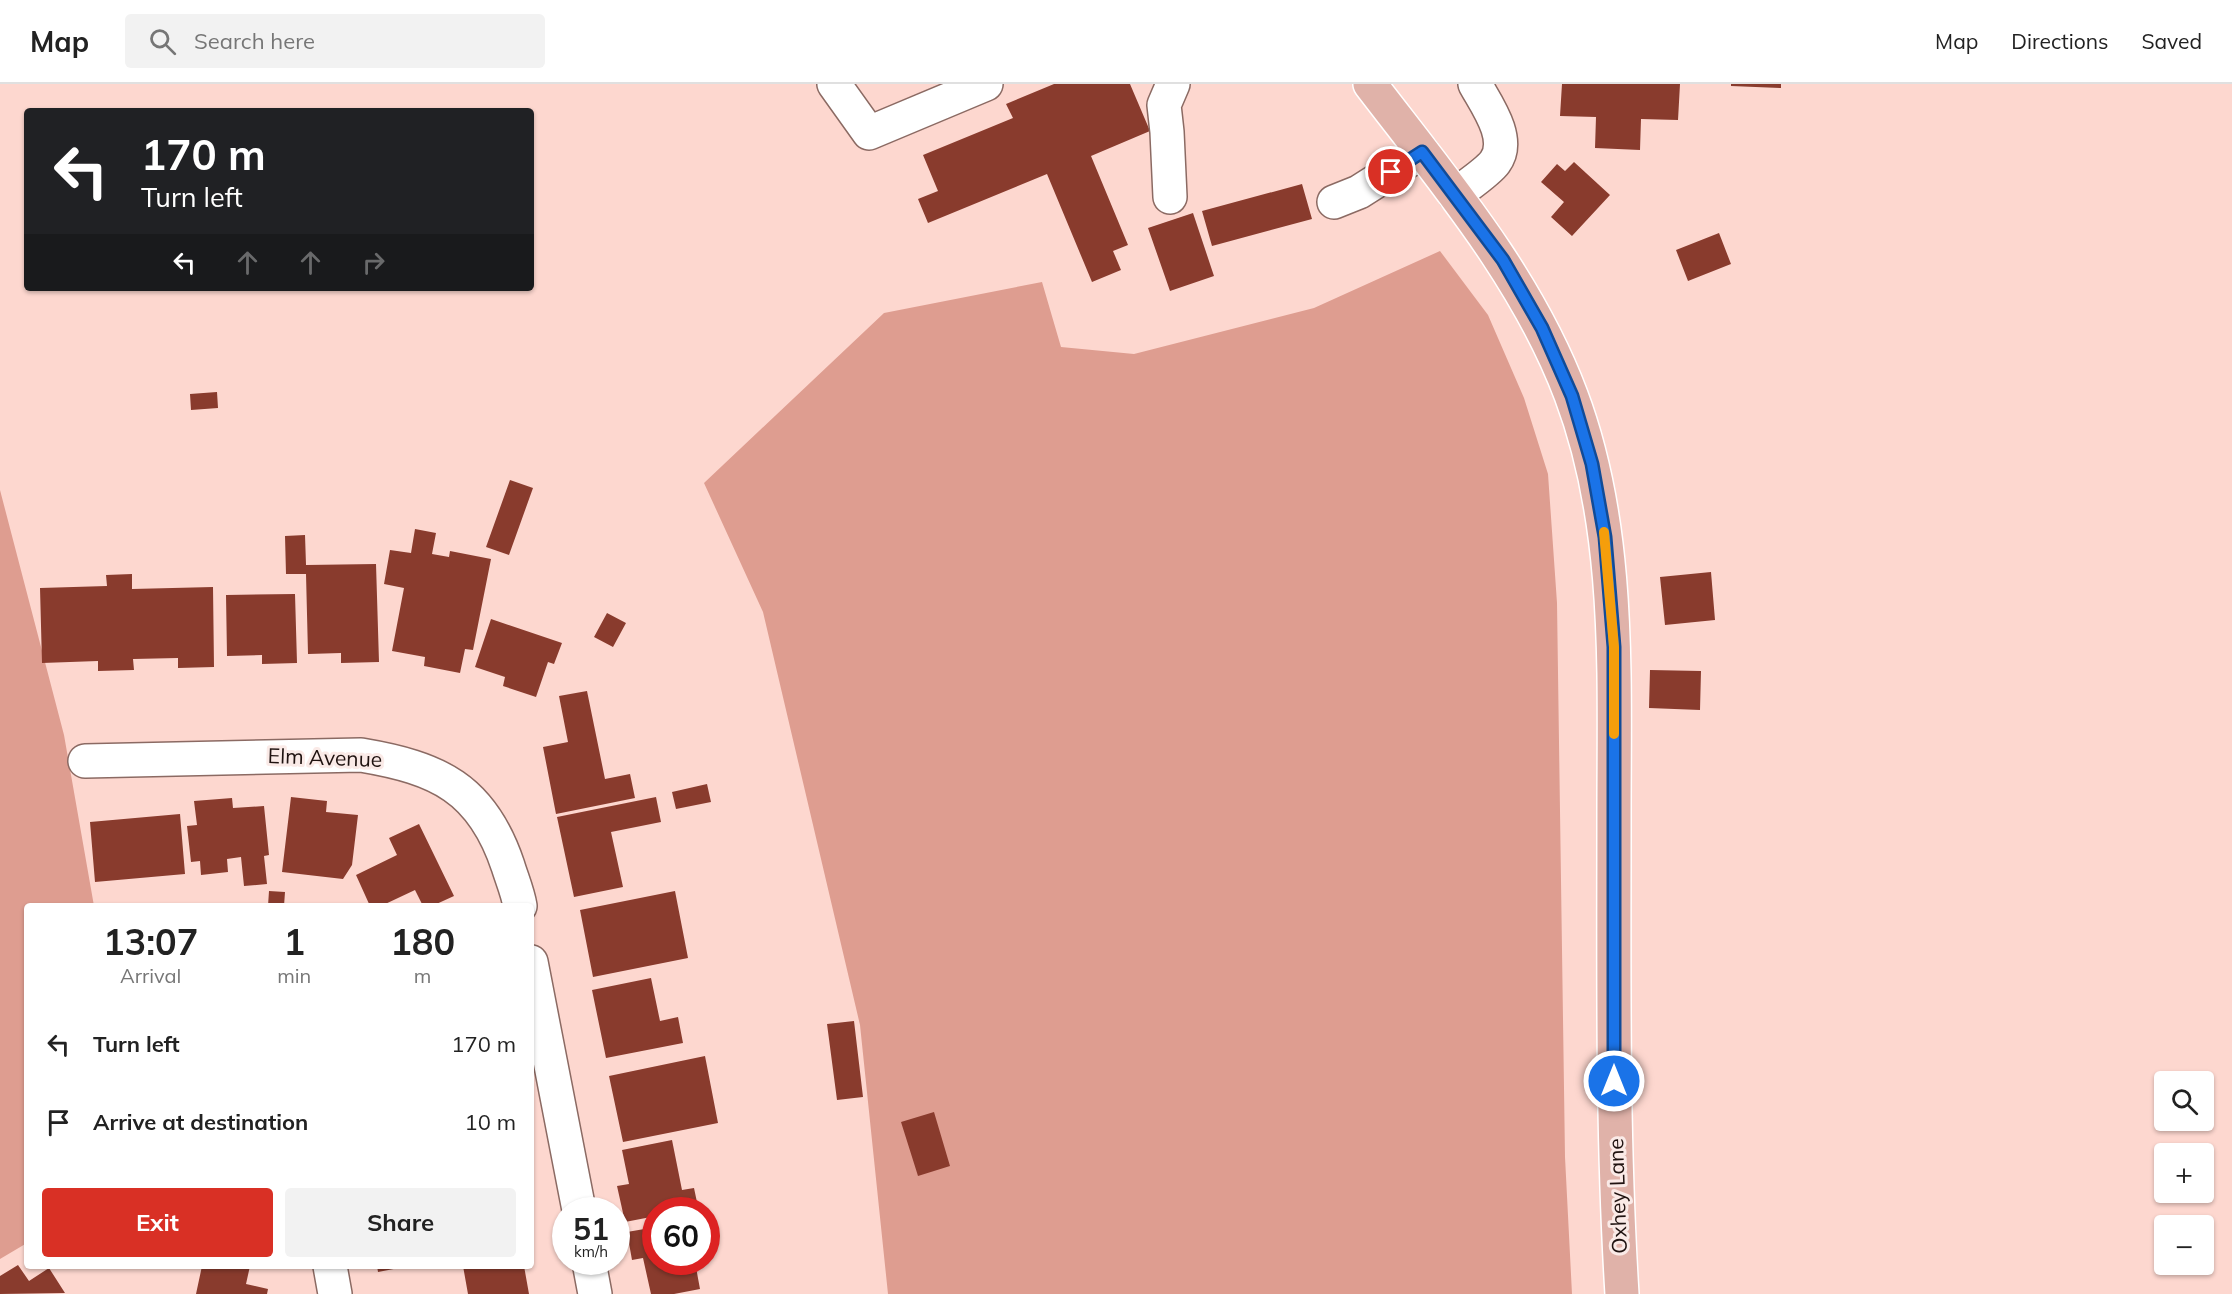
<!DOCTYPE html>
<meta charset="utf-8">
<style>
body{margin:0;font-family:Mulish,sans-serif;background:#f2f2f2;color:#222;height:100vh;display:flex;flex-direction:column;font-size:22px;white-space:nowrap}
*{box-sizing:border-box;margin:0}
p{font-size:20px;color:#767676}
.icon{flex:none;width:33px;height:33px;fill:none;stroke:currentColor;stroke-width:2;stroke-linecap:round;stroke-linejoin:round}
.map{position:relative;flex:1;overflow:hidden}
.side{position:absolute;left:24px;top:819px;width:510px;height:366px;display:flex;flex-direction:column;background:#fff;border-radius:6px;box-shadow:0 2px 4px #0004}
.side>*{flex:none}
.hud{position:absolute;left:24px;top:24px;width:510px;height:183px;border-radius:6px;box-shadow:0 2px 4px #0004;background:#202124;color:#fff;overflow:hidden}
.controls{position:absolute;left:2154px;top:987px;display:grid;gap:12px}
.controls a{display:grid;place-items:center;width:60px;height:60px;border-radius:6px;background:#fff;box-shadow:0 2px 4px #0004;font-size:30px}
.speed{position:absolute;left:552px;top:1113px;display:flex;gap:12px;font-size:30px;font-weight:700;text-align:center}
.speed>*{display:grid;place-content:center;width:78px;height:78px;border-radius:50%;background:#fff;box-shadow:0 2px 4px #0004;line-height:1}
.speed small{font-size:15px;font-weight:400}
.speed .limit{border:9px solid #d22;background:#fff;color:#111}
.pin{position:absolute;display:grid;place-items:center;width:51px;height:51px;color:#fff;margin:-26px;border:3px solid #fff;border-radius:50%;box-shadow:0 2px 6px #0007}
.me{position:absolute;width:66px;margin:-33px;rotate:0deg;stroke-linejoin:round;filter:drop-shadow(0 0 4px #0008)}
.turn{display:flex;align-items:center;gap:21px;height:126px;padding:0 18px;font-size:27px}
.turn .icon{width:78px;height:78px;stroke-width:2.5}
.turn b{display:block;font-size:42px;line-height:51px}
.lanes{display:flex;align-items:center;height:57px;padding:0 18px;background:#0003;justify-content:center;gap:30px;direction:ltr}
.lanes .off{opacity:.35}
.eta{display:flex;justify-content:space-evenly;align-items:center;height:102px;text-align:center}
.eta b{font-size:36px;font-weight:700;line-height:42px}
.action{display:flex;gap:12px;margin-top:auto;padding:12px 18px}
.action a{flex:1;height:69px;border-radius:6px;background:#d93025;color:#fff;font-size:24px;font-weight:700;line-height:69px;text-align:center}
.action a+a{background:#f2f2f2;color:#222}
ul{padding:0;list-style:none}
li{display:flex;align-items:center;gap:18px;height:78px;padding:0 18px}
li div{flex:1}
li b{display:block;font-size:22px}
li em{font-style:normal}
header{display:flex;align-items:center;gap:36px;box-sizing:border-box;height:84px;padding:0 30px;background:#fff;border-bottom:2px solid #e0e0e0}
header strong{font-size:28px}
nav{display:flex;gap:33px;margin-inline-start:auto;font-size:21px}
.search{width:420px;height:54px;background:#f2f2f2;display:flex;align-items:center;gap:15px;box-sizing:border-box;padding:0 21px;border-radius:6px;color:#767676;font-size:22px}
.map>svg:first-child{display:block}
</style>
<header>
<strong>Map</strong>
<div class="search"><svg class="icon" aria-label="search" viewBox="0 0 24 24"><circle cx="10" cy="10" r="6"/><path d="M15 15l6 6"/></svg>Search here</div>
<nav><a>Map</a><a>Directions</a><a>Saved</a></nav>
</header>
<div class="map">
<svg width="2232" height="1210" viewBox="0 0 2232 1210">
<rect width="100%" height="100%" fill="#fdd7cf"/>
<path fill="#de9d90" d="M1440,167L1488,231L1524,314L1548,390L1557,519L1565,1073L1572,1210H888L860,941L763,528L704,399L884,229L1042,198L1061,263L1134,270L1314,224Z
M0,406L64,651L94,822H27V1159L0,1175Z"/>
<path fill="#893b2d" d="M1054,0H1130L1150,47L1091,72L1128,161L1113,167L1121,186L1092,198L1047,90L928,139L918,115L938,107L923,71L1013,34L1006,20Z
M1562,0H1680L1678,36L1641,35L1640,66L1595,64L1596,33L1560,32Z
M1731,0H1781V4L1731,2Z
M1574,78L1610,111L1572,152L1551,133L1564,118L1541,98L1557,80L1565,87Z
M1302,100L1312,135L1212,162L1202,127Z
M1193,129L1214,192L1170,207L1148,144Z
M1719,149L1731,180L1688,197L1676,166Z
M217,308L218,324L191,326L190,310Z
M510,396L533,404L509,471L486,463Z
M415,445L436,449L432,470L449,473L450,467L491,475L473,566L465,565L460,589L424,582L425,573L392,567L404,504L384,500L390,466L411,469Z
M305,451L306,481L376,480L379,578L341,579V569L308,570L306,490H286L285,452Z
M1711,488L1715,536L1665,541L1660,493Z
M132,490V505L213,503L214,583L178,584V574L133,575L134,586L98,587V577L42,579L40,504L107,502L106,491Z
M295,510L297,579L262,580V571L227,572L226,511Z
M607,529L626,539L613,563L594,553Z
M491,535L562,559L554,580L548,578L536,613L503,602L505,593L475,583Z
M1650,586L1701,587L1700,626L1649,624Z
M587,607L605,695L630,690L635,714L556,730L543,663L568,658L559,612Z
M707,700L711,718L676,725L672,708Z
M291,713L327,717L326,728L358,731L352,781L343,795L282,788Z
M656,713L661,738L611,748L623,803L574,813L557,733Z
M232,714L233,724L264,722L269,771L264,772L267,800L244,802L241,773L227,775L228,788L201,791L200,777L191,778L187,742L197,741L194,717Z
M180,730L185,790L95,798L90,738Z
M419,740L454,812L432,822H423L415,806L381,822H370L356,791L397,771L389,754Z
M269,807L285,808L284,822H268Z
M675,807L688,874L593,893L580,826Z
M651,894L660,937L678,933L683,959L606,974L592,906Z
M854,937L863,1013L837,1016L827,940Z
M705,972L718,1039L623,1058L609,992Z
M934,1028L950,1082L918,1092L901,1038Z
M672,1056L682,1106L694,1104L698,1123L683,1126H656V1132L625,1138L617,1102L629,1100L622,1066Z
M656,1143V1178H695L700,1205L674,1210H651L643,1174L632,1176L627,1148Z
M18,1181L29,1197L49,1184L65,1209L0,1210V1192Z
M202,1182H250L246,1200L268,1205L267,1210H196Z
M377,1182H404V1183L378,1188Z
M463,1182H524L529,1210H468Z"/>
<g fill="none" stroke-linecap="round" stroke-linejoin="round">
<defs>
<path id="minor" d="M834,0L869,49L986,0
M1455,111C1465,103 1488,88 1495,78C1512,55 1486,20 1475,0
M1170,113L1167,48L1164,21L1173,0
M1334,118L1359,108L1422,68
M85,677L361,671C438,684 482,704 508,782C512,795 518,809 520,822
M531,878L579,1126
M589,1178L595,1210
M330,1182L335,1210"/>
<path id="major" d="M1370,0C1445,98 1527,194 1571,311C1621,443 1614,590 1614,729C1614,890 1612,1050 1622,1210"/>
</defs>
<use href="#minor" stroke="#8b6a63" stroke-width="36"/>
<use href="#major" stroke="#fff" stroke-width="36"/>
<use href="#minor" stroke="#fff" stroke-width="33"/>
<use href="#major" stroke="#e0b2a9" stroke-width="33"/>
</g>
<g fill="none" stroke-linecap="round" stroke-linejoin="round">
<defs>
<path id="route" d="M1391,88L1422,68L1503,176L1542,244L1572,312L1592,380L1605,453L1614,563V997"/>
</defs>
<use href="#route" stroke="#114b97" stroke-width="15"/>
<use href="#route" stroke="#1a73e8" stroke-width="10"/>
<path stroke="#f59e0b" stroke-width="10" d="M1604,448L1614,563V650"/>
</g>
<g text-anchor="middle" stroke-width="6" stroke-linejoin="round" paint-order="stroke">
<g font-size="21" fill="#1f1210" stroke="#faeae7">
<text transform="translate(325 674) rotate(2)" y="7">Elm Avenue</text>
<text transform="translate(1618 1112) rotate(-92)" y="7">Oxhey Lane</text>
</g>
</g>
</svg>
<div class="controls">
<a><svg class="icon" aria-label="search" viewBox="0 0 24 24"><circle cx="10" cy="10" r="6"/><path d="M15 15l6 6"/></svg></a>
<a>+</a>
<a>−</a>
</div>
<div class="speed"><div>51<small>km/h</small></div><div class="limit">60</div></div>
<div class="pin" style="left:1391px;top:88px;background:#d93025"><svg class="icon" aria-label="arrive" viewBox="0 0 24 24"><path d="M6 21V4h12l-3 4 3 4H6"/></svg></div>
<svg class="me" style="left:1614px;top:997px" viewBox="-20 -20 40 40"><circle r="17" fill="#1a73e8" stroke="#fff" stroke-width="3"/><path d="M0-11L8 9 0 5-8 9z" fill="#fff"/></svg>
<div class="hud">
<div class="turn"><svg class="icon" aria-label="left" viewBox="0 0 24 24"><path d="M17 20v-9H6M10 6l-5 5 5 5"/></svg><div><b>170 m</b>Turn left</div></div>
<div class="lanes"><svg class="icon" aria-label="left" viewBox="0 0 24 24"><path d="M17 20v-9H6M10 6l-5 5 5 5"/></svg><svg class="icon off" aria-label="ahead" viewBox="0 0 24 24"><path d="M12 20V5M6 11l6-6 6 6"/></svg><svg class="icon off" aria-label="ahead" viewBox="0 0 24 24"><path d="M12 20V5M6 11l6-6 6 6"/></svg><svg class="icon off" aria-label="right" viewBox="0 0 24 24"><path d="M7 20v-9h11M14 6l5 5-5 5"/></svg></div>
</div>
<section class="side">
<div class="eta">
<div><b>13:07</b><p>Arrival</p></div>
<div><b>1</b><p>min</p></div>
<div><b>180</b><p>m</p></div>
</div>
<ul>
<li><svg class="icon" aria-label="left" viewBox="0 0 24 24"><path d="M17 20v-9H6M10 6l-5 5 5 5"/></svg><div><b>Turn left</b></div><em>170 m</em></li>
<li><svg class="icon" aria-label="arrive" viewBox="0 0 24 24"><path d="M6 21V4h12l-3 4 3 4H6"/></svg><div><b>Arrive at destination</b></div><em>10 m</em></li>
</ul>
<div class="action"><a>Exit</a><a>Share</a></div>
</section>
</div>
